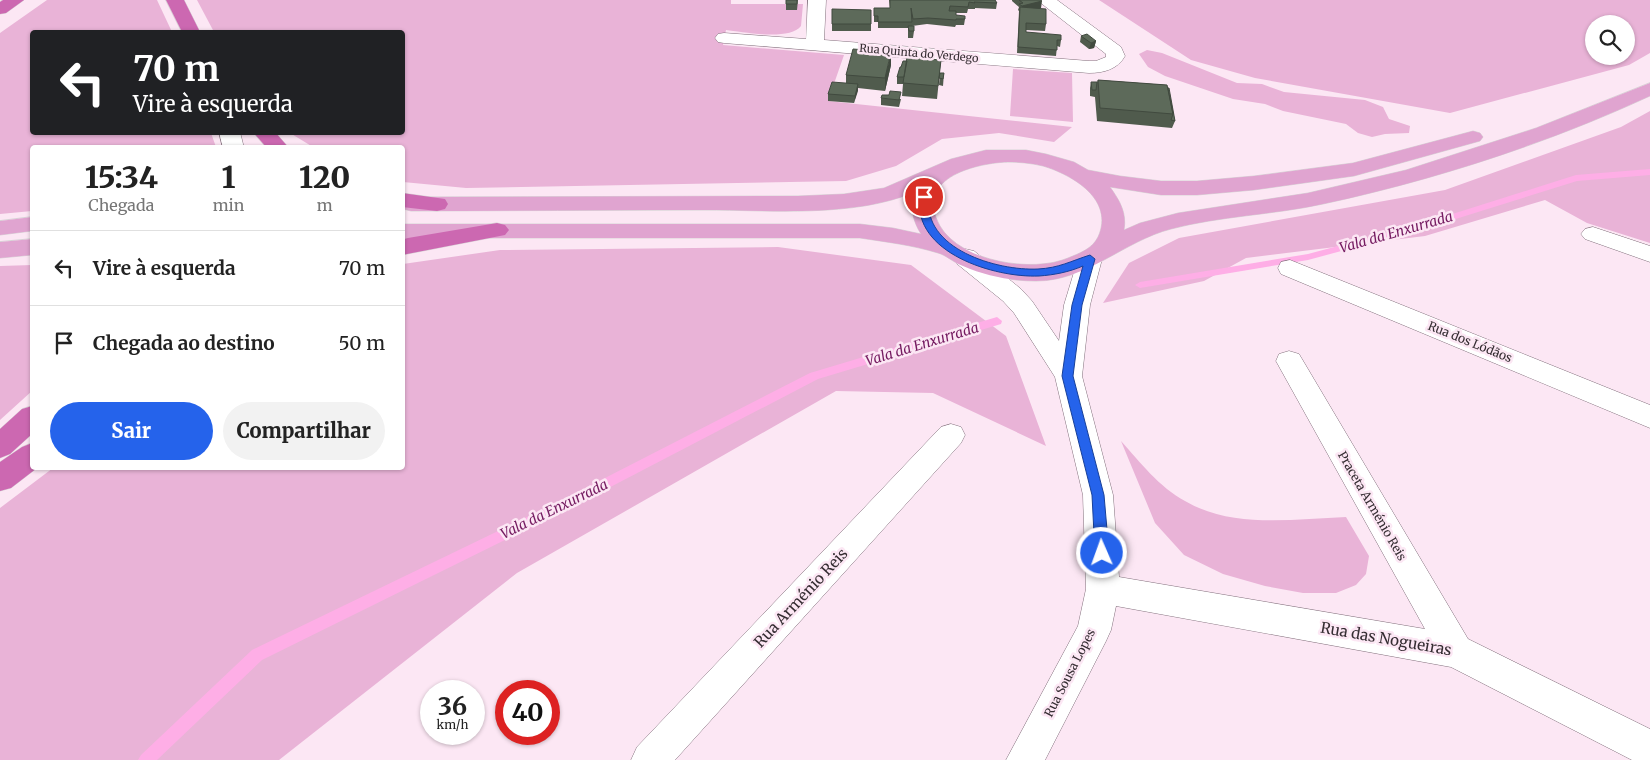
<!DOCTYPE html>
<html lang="pt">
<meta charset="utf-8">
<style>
body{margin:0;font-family:Merriweather,serif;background:#f2f2f2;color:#222;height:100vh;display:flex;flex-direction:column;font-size:19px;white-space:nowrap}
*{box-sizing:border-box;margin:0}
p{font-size:16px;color:#767676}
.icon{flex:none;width:28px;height:28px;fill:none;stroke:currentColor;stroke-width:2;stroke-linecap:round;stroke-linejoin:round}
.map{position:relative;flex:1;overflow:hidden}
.side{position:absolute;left:30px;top:145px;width:375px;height:325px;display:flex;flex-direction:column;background:#fff;border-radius:5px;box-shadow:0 1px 4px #0004}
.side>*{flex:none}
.hud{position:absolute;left:30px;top:30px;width:375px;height:105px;border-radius:5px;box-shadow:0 1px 4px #0004;background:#202124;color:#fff;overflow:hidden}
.buttons{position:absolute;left:1585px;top:15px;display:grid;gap:10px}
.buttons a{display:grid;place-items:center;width:50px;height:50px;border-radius:50%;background:#fff;box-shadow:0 1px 4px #0004;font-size:25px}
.speed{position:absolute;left:420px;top:680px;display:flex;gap:10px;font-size:25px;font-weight:700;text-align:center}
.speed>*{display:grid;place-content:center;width:65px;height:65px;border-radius:50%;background:#fff;box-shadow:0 1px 4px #0004;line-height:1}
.speed small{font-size:12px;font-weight:400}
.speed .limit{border:8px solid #d22;background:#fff;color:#111}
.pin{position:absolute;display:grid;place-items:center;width:42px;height:42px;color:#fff;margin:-21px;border:2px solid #fff;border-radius:50%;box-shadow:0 1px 5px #0007}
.me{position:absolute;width:55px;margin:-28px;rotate:358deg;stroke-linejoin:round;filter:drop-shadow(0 0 4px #0008)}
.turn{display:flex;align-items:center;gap:18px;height:105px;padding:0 20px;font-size:22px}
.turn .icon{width:65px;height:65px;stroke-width:2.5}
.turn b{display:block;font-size:35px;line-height:42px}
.eta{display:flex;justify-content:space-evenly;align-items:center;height:85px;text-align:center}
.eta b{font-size:30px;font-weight:800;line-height:35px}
.cta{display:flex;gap:10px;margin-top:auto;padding:10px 20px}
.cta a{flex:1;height:58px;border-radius:30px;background:#2563eb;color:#fff;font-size:20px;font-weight:800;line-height:58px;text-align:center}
.cta a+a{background:#f2f2f2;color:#222}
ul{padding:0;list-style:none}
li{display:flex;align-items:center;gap:15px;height:75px;padding:0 20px;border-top:1px solid #e0e0e0}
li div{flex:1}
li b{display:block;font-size:19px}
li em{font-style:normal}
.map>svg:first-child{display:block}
</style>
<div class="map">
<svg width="1650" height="760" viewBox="0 0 1650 760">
<rect width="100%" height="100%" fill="#fce7f4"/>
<path fill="#e9b3d7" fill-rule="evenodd" d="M47,0H157L172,32H32V132L211,133L216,147L32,148V211L0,214V33Z
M197,0H731V4H803L801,26C790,41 743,32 726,30L723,45L844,55L828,101L1072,127L1054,142L999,133L942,139L896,166L846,181L466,188L403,182L402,148L313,147L290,133L402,132V32H214Z
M1099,0H1650V53L1629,65L1450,113L1255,78L1191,60ZM1594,24H1626V56H1594Z
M1147,50L1162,53L1237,83L1262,84L1284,92L1365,100L1383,107L1389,119L1410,126L1409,133L1385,134L1372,137L1358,133L1346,124L1283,111L1265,104L1233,99L1165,76L1148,67L1139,54Z
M1013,69L1072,73L1073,122L1010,116Z
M1650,111V243L1587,223L1545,200L1425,236L1246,258L1204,281L1103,303L1129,263L1179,238L1445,190L1621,127Z
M778,247L911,265L1006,336L1046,446L933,393L836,391L517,573L279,760H0V508L53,468H402L403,264L500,250Z
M32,265V391L0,420V266Z
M1121,441C1140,462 1159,487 1185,501C1233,529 1292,519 1346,517L1369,556L1366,574L1356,585L1336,593H1303L1265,586L1223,574L1184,555L1155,523Z"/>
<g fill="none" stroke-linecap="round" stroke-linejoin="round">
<path fill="#feaee6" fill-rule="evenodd" d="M1650,169V175L1577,181L1430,227L1308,260L1140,288L1135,285L1140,282L1308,254L1424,223L1576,175Z
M997,317L1002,321L1001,324L818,379L572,507L262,660L157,760H138L141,755L252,650L564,499L810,373Z"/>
<defs>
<path id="minor" d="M808,0H826L824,40L1089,61H1096L1106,57V54L1037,0H1057L1121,47L1125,56C1118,69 1104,73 1089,73L724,43L718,42L715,38L718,34L724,33L806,39Z
M219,132H240L244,148H223Z
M1593,227L1650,246V262L1585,239L1581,234L1585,229Z
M965,249L974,251L1021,289L1032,301L1059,341L1064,305L1078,259L1081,253L1090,251L1099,253L1102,259L1090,305L1082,376L1113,495L1119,577L1425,629L1276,361L1279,354L1289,351L1299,354L1468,639L1650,729V760H1632L1451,667L1116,606L1111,630L1106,641L1045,760H1006L1078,626L1086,589L1083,495L1055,377L1014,313L1003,301L956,263L953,257L956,251Z
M1290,260L1650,405V428L1281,274L1278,268L1281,262Z
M951,424L961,427L965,435L961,443L675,760H631L637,747L941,427Z"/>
<path id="major" d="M1650,83V96C1546,144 1434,180 1323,204C1273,215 1220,216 1171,229C1124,241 1087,281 1036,281C1011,281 986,276 963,266C954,263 946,255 938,253C912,245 886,242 860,238H402V224H860L893,228L921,234C913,221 909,207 915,192C853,218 771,210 704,210C606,210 509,211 411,211L403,209L402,200L411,197L798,196L844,194L884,188L951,159L986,150H1026L1046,154L1074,162L1088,170L1120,176L1161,181H1197L1254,176L1353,163L1473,131L1480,133L1483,137L1480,141L1354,176L1254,190L1197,195H1161L1110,187C1120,201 1127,213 1124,230L1140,223L1178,213L1308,193L1406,170L1536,128ZM1006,162C1018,162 1031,163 1043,166C1073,175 1115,200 1098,237C1092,249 1080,253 1068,258C1033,273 961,262 940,226C914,179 972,164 1006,162Z
M32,217V231L0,235V221Z
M32,239V255L0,258V242Z"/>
<path id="highway" d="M3,0H24L6,13L0,14V2Z
M166,0H184L200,32H182Z
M253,132H275L289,148H267Z
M402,193L445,199L448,204L445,209L437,211L402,207Z
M497,223L505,225L509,230L505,235L402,255V239Z
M32,406V434L10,454L0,458V429L22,409Z
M32,443V468H37L11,488L0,491V462L22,447Z"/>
</defs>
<use href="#minor" stroke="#83717d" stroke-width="1"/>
<use href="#major" stroke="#d7d5d6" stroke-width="1"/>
<use href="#highway" stroke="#d7d5d6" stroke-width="1"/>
<use href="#minor" fill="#fff" fill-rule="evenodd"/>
<use href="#major" fill="#e0a4d0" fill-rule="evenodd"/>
<use href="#highway" fill="#cc68b1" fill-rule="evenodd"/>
</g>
<path fill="#505b4d" d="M786,0H798L797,10H786Z
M889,0H995L997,3L996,9L975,8V9H968L967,13H956V15L965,19L964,25H956L955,27L927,24L912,26V23V26L914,31L913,38H908V28H878V22H874V8H890Z
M1012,0H1040L1041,8H1039L1046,24L1045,31L1026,30V32L1061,40L1060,47L1057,46L1056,56L1017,53L1019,11L1018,10L1019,7L1012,1Z
M832,9L871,24V31H832Z
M1081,36L1096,41L1094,48L1089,49L1080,42Z
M941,60L937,99L902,96L903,84H897V77L901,67L907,61Z
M891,65L885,91L858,88L854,103L828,101V94L846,83V75Z
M940,73H944L943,86L939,85Z
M1098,80L1167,85L1175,121L1172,128L1097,121L1095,97L1090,96V88L1091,82H1097Z
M881,98L901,99L899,107L881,105Z"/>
<path fill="#414a3f" d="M1042,1L1041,8L1021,13L1022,6Z
M1096,41L1094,48L1089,49L1091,43Z
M891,52V65L885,91V78Z
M858,84V91L854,103L855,96Z"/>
<path fill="#5d6a5a" stroke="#414a3f" d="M786,0H797V4H786Z
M890,0H995L997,3L974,2L975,3L969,2L968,7L950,6L949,11H956V15L965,16V19H956V20L928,18L913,19L911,8L912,22H878V16H874V8H890Z
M1019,0H1040L1042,1L1022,6L1019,4L1023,3Z
M1020,7L1046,9V24L1026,23V32L1061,35V40H1057V50L1018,47Z
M832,9L871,10V24H832Z
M908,26H914V31H909Z
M1087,34L1096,41L1091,43L1081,36Z
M853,49L891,52L885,78L846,75Z
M907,57L941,60L938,86L903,83Z
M903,61H907L904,77H897L900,67H901Z
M940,73H944L943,79L939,78Z
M1098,80L1167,85L1173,114L1100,108Z
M832,82L858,84L855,96L828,94Z
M1091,82H1097L1096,90H1092Z
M1168,88H1169L1175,121L1171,120L1173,114Z
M890,91L901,92L899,100L881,98L882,95H889Z"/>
<path fill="#2563eb" stroke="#184099" d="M924,194L929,197C922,249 997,271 1038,269C1059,268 1071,261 1090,255L1095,259L1082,305L1073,376L1104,495L1109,553L1107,557L1102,559L1097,557L1095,553L1092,495L1062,376L1072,305L1083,266C1069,272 1054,275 1039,276C995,278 912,253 920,197Z"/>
<g text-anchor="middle" stroke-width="5" stroke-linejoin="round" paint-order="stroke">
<g font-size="11" fill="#352d32" stroke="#fce7f4">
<text transform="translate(919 53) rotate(5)" y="4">Rua Quinta do Verdego</text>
</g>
<g font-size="12" fill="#352d32" stroke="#fce7f4">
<text transform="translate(1470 342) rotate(22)" y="4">Rua dos Lódãos</text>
<text transform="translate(1372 506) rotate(60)" y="4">Praceta Arménio Reis</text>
<text transform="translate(1070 673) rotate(-63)" y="4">Rua Sousa Lopes</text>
</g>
<g font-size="14" font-style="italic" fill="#751b61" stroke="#fce7f4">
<text transform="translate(1396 232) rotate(-16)" y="5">Vala da Enxurrada</text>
<text transform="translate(922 344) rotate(-17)" y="5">Vala da Enxurrada</text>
<text transform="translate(554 509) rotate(-26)" y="5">Vala da Enxurrada</text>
</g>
<g font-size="15" fill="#352d32" stroke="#fce7f4">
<text transform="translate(801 598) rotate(-47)" y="5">Rua Arménio Reis</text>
<text transform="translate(1386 639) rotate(10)" y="5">Rua das Nogueiras</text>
</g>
</g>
</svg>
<div class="buttons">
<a><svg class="icon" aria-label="search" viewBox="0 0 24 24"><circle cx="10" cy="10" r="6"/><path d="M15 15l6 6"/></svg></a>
</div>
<div class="speed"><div>36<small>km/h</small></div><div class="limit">40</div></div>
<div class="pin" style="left:924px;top:197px;background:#d93025"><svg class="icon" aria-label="arrive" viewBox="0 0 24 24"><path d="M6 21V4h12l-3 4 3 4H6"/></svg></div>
<svg class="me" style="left:1102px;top:553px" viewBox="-20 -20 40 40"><circle r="17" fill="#2563eb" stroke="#fff" stroke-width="3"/><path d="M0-11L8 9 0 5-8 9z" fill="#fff"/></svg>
<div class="hud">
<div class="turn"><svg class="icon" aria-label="left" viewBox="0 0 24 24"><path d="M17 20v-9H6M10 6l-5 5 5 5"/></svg><div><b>70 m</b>Vire à esquerda</div></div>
</div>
<section class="side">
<div class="eta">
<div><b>15:34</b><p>Chegada</p></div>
<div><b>1</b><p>min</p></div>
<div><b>120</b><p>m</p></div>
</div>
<ul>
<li><svg class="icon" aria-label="left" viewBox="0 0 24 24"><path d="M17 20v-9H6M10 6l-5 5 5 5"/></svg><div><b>Vire à esquerda</b></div><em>70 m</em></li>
<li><svg class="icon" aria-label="arrive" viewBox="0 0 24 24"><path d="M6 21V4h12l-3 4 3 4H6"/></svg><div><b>Chegada ao destino</b></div><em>50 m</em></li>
</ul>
<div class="cta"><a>Sair</a><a>Compartilhar</a></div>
</section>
</div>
